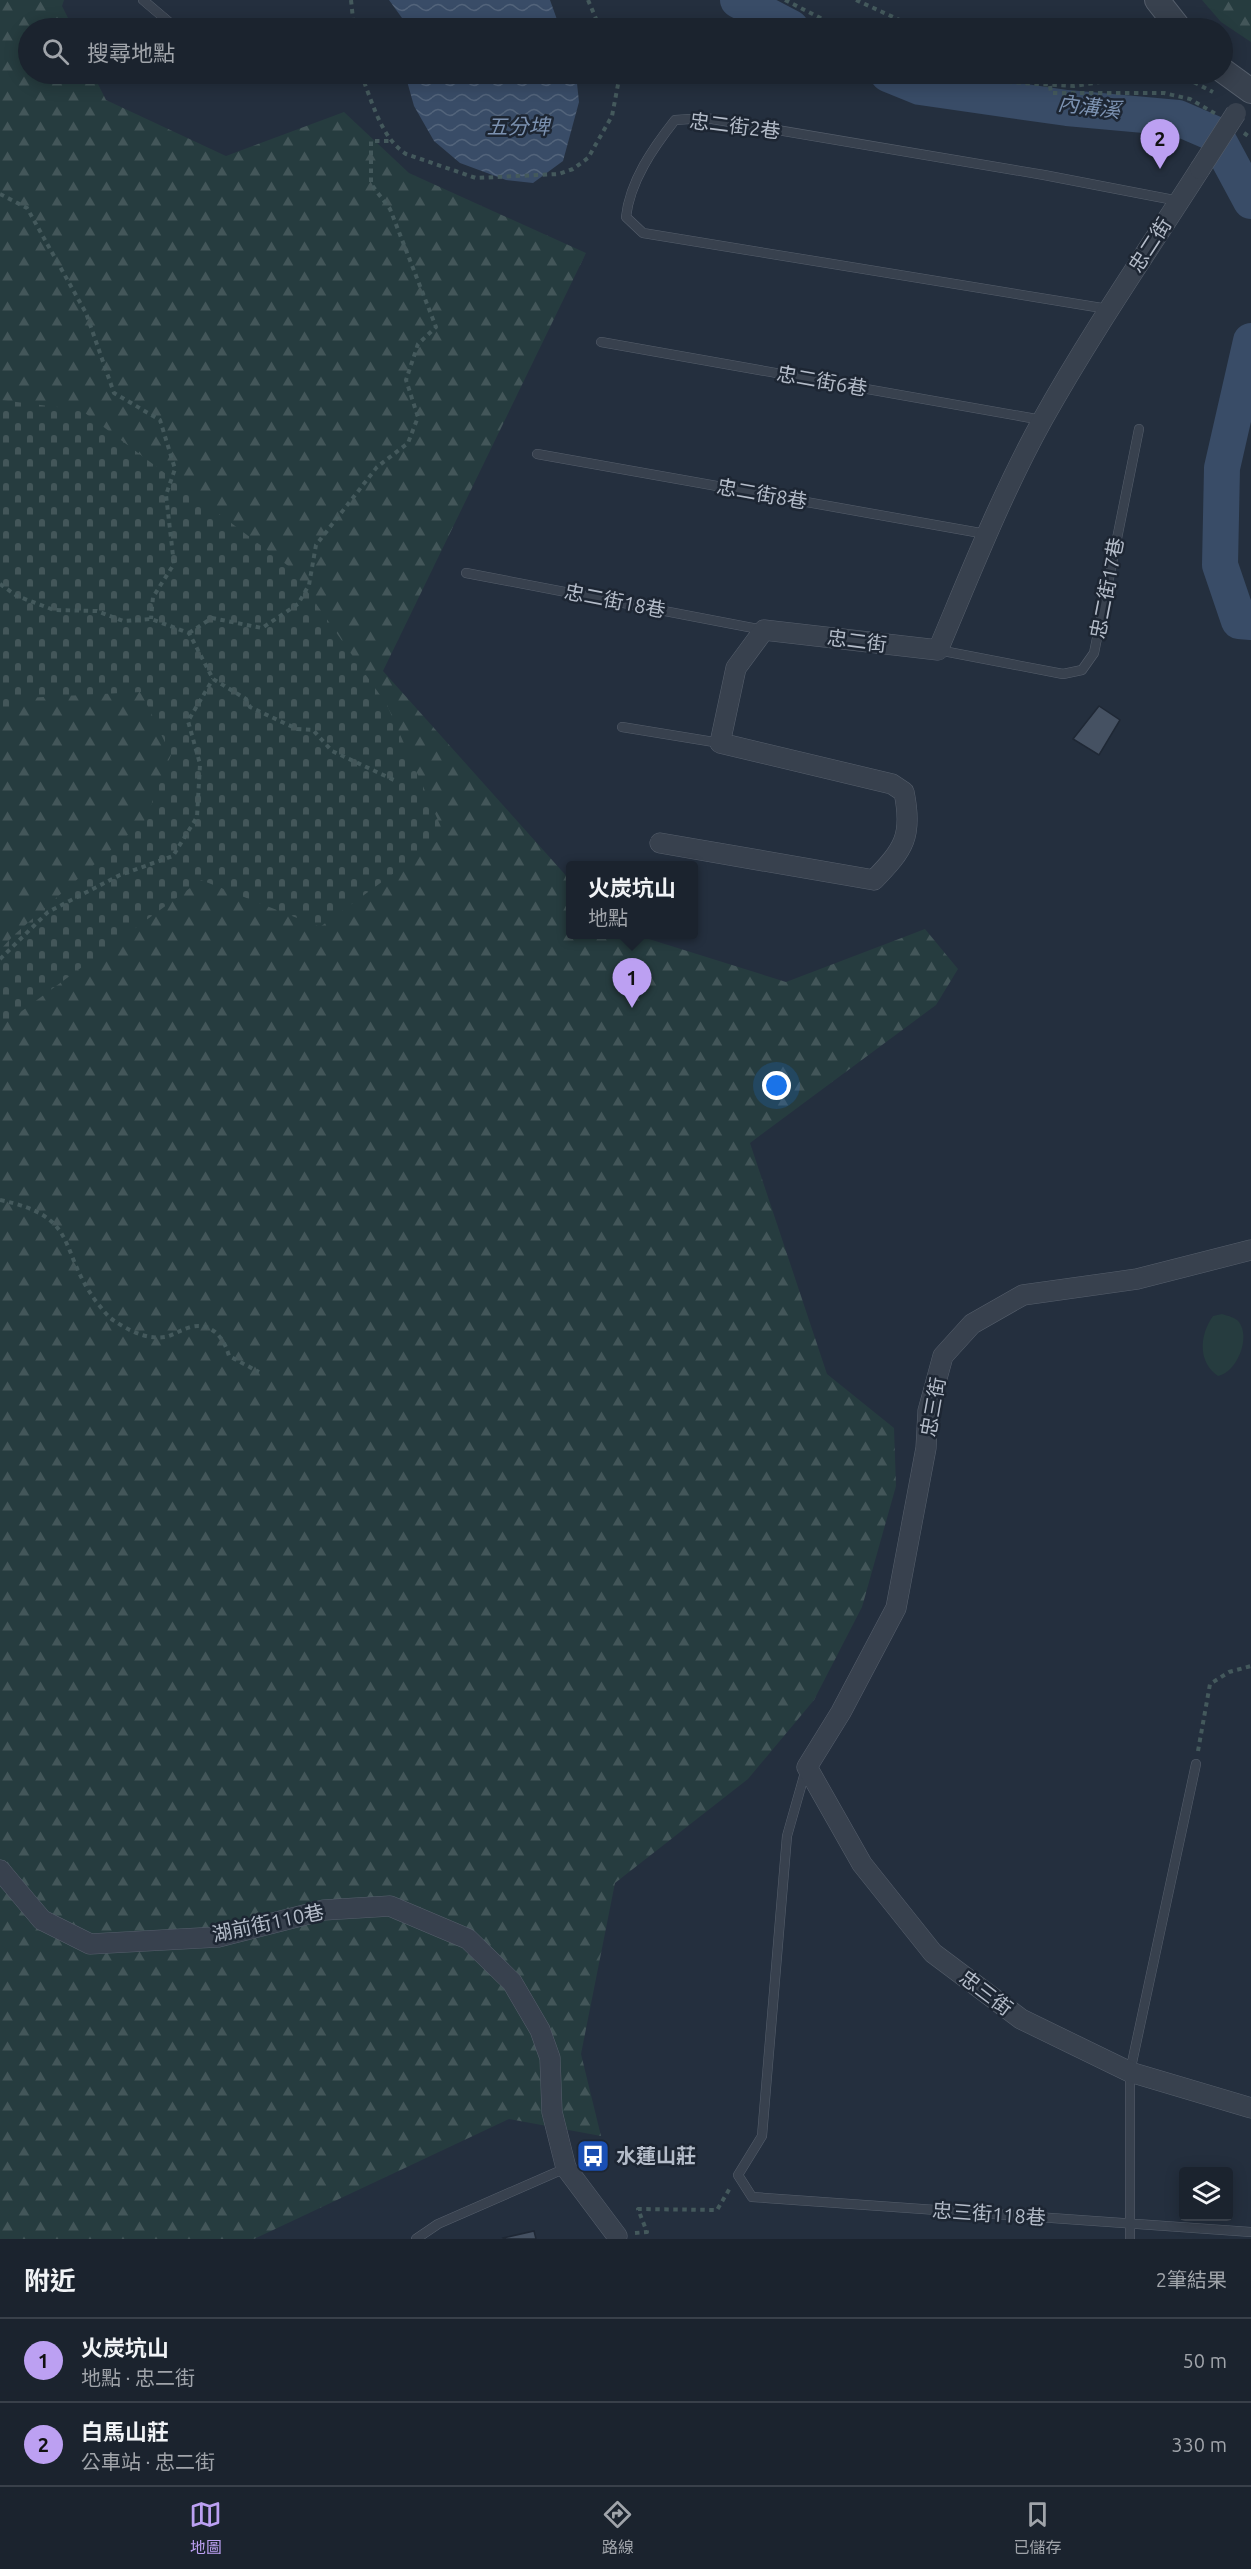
<!DOCTYPE html>
<html lang="zh-TW">
<head>
<meta charset="utf-8">
<style>
	body { margin:0; font-family:Ubuntu,"Noto Sans TC",sans-serif; background:#242b36; color:#f1f3f6 }
	.controls { position:absolute; right:18px; bottom:18px; display:grid; overflow:hidden; border-radius:6px; box-shadow:0 3px 15px #0003 }
	.controls button { width:54px; height:54px; display:grid; place-items:center; padding:0; border:0; border-bottom:2px solid #39404a; background:#1b232e; color:#f1f3f6; font:30px sans-serif }
	.you { position:absolute; left:777px; top:1086px; width:21px; height:21px; margin:-15px; border:4px solid #fff; border-radius:50%; background:#1a73e8; box-shadow:0 0 0 9px #1a73e833 }
	.badge { display:grid; place-items:center; width:39px; height:39px; border-radius:50%; background:#bca0f2; color:#111; font-size:20px; font-weight:700 }
	.pin { position:absolute; translate:-50% -50px; filter:drop-shadow(0 2px 3px #0008) }
	.pin::after { content:''; position:absolute; top:32px; width:21px; height:18px; background:inherit; clip-path:polygon(0 0,100% 0,50% 100%) }
	.popup { position:absolute; left:566px; top:861px; width:132px; height:78px; box-sizing:border-box; display:grid; place-content:center; border-radius:6px; background:#1b232e; filter:drop-shadow(0 2px 4px #0005); font-size:20px; white-space:nowrap; color:#a0a4aa }
	.popup b { font-size:22px; color:#f1f3f6 }
	.popup::after { content:''; position:absolute; left:50%; top:100%; margin-left:-12px; border:12px solid transparent; border-top-color:#1b232e }
	.list { margin:0; padding:0; list-style:none }
	h2 { display:flex; justify-content:space-between; align-items:center; height:78px; margin:0; padding:0 24px; font-size:26px }
	h2 small { font-size:20px; font-weight:400; color:#a0a4aa }
	.list li { display:grid; grid-template-columns:39px 1fr auto; gap:18px; align-items:center; box-sizing:border-box; height:84px; padding:0 24px; border-top:2px solid #39404a }
	.list b { display:block; font-size:22px; white-space:nowrap }
	.list p { margin:0; font-size:20px; white-space:nowrap; color:#a0a4aa }
	.list em { font-size:20px; font-style:normal; color:#a0a4aa }
	.icon { flex:none; width:33px; height:33px; fill:none; stroke:currentColor; stroke-width:2; stroke-linecap:round; stroke-linejoin:round }
	.map { position:relative; flex:none; width:1251px; height:2239px; overflow:hidden }
	.search { position:absolute; background:#1b232e; box-shadow:0 3px 15px #0003; left:18px; right:18px; top:18px; height:66px; display:flex; align-items:center; gap:15px; box-sizing:border-box; padding:0 21px; border-radius:33px; color:#a0a4aa; font-size:22px }
	.sheet { height:246px; background:#1b232e }
	nav { display:flex; justify-content:space-around; align-items:center; box-sizing:border-box; height:84px; border-top:2px solid #39404a; background:#1b232e; font-size:16px; color:#a0a4aa }
	nav a { display:grid; justify-items:center; gap:3px }
	nav .on { color:#bca0f2 }
	.map>svg:first-child { display:block }
	.forest { fill:url(#forest-firs) }
	.cemetery { fill:url(#cemetery-stones) }
	.pitch { fill:#263c3f }
	.water { fill:url(#water-waves) }
	.lines { fill:none; stroke-linecap:round; stroke-linejoin:round }
	.river { stroke:#394c67; stroke-width:36 }
	.building { fill:#455162; stroke:#1f2835; stroke-width:1.5 }
	.service-casing { stroke:#565f6c; stroke-width:10 }
	.minor-casing { stroke:#565f6c; stroke-width:21 }
	.tertiary-casing { stroke:#565f6c; stroke-width:26 }
	.path { stroke:#44595c; stroke-width:4; stroke-dasharray:4.5 4.5; stroke-linecap:butt }
	.service { stroke:#38414e; stroke-width:9 }
	.minor { stroke:#38414e; stroke-width:20 }
	.tertiary { stroke:#38414e; stroke-width:24 }
	.minor-bridge-casing { stroke:#565f6c; stroke-width:21; stroke-linecap:butt }
	.minor-bridge { stroke:#38414e; stroke-width:20 }
	.labels { text-anchor:middle; stroke-width:5; stroke-linejoin:round; paint-order:stroke }
	.street-label { font-size:20px; fill:#b4bcc9; stroke:#1d2633 }
	.poi-label { font-size:20px; font-weight:bold; fill:#b4bcc9; stroke:#1d2633; text-anchor:start }
	.water-label { font-size:21px; font-style:italic; fill:#7c92b1; stroke:#1d2633 }
</style>
</head>
<body>
<div class="map">
<svg width="1251" height="2239" viewBox="0 0 1251 2239">
	<defs>
		<pattern id="forest-firs" width="22" height="20" patternUnits="userSpaceOnUse" patternTransform="scale(1.5)"><rect width="22" height="20" fill="#263c3f"/><path d="M5 1l3.5 6h-7zM16 11l3.5 6h-7z" fill="#435659"/></pattern>
		<pattern id="cemetery-stones" width="16" height="16" patternUnits="userSpaceOnUse" patternTransform="scale(1.5)"><rect width="16" height="16" fill="#263c3f"/><path d="M2 7V4a2 2 0 0 1 4 0v3zM10 15v-3a2 2 0 0 1 4 0v3z" fill="#435659"/></pattern>
		<pattern id="water-waves" width="16" height="10" patternUnits="userSpaceOnUse" patternTransform="scale(1.5)"><rect width="16" height="10" fill="#394c67"/><path d="M0 5q4-4 8 0t8 0" fill="none" stroke="#53647b"/></pattern>
	</defs>
	<rect width="100%" height="100%" fill="#242f3e"/>
	<path class="forest" d="M0,0H64L62,6L73,28H28V74H93L106,100L226,156L344,112L409,173L586,253L383,671L570,880V934L636,935L786,982L925,929L958,969L936,1005L750,1143L827,1374L894,1428L896,1486L862,1607L814,1700L748,1779L615,1883L581,2054L601,2136L509,2119L254,2239H0Z
		M1202,0H1251V42L1221,22Z"/>
	<path class="cemetery" d="M0,400L81,410L291,568L387,705L445,836L320,927L201,880L0,1027V950L14,935L145,820L171,755L141,692L24,698L0,718Z"/>
	<path class="pitch" d="M1222,1314C1228,1316 1235,1317 1239,1322C1251,1338 1237,1372 1218,1376C1198,1362 1199,1336 1213,1316Z"/>
	<path class="water" d="M389,0H550L560,28H402V18Z
		M405,74H576L579,102L563,161L533,183L506,180L460,163L434,141L414,106Z"/>
	<g class="lines">
		<path class="river" d="M738,0L791,28
			M888,74L920,87L1067,108L1178,118L1215,134L1251,201
			M1251,341L1222,468L1220,565L1239,621L1251,622"/>
	</g>
	<path class="building" d="M1099,706L1120,720L1099,755L1073,739Z
		M534,2231L536,2239H504L503,2238Z"/>
	<g class="lines">
		<g class="service-casing">
			<path id="service" d="M143,0L176,28
				M278,74L281,76
				M1108,309L643,233L626,217C630,181 653,148 675,120L706,118L1044,175L1179,201
				M601,342L1042,420
				M537,454L986,534
				M466,573L764,630
				M938,650L1063,674L1082,670L1094,653L1139,429
				M622,727L720,743
				M806,1769L787,1836L762,2136L738,2175L752,2197L1251,2232
				M416,2239L438,2224L566,2168
				M1130,2239V2072L1196,1764"/>
		</g>
		<g class="minor-casing">
			<path id="minor" d="M660,843L874,880C904,849 913,836 904,792L892,784L720,743L736,668L764,630L938,650C971,572 1002,493 1043,419C1091,333 1147,252 1200,169
				M1251,1250L1137,1279L1023,1295L972,1324L943,1356L928,1411L926,1448L896,1608L841,1712L807,1767L862,1864L933,1953L1021,2019L1130,2072L1251,2108
				M0,1870L42,1920L90,1944L218,1937L324,1910L390,1906L468,1939L512,1982L540,2030L550,2058L552,2112L566,2168L617,2236"/>
		</g>
		<g class="tertiary-casing">
			<path id="tertiary" d="M1157,0L1179,28
				M1222,70L1251,91"/>
		</g>
		<path class="path" d="M351,0L354,28
			M588,0L600,28
			M785,0L840,28
			M856,0L917,28
			M361,74C372,101 381,138 406,154L476,178L559,174L573,169L588,158L612,116L620,74
			M936,74L972,80L1074,86L1154,74
			M1178,74L1213,92
			M1050,86L1051,93H1164L1190,99L1216,114
			M1244,133L1251,138
			M0,194L27,208L86,313L114,393L160,420L175,469L166,495L174,564L153,597L151,619
			M0,584L17,596L54,610L97,611L123,621L151,619L189,633L213,679L246,699L250,707L297,729L313,730L332,751L394,780
			M189,633L212,618L262,628L298,604L309,585L316,545L377,467L408,443L418,417L406,380L418,344L436,327L390,209L371,184V141H391
			M0,959L48,912L120,875L173,856L197,817L200,764L188,721L213,679
			M0,1200C80,1217 57,1247 95,1300C101,1307 106,1315 113,1320C128,1330 146,1340 165,1337C174,1335 182,1329 191,1327C212,1322 224,1338 229,1356L259,1372
			M1198,1751L1210,1684L1229,1672L1251,1666
			M635,2233L647,2232L638,2209L717,2210L730,2188"/>
		<use href="#service" class="service"/>
		<use href="#minor" class="minor"/>
		<use href="#tertiary" class="tertiary"/>
		<g class="minor-bridge-casing">
			<path id="minor-bridge" d="M1200,169L1236,113"/>
		</g>
		<use href="#minor-bridge" class="minor-bridge"/>
	</g>
	<defs>
		<g id="bus-square" transform="scale(1.725)"><rect x="-9" y="-9" width="18" height="18" rx="4" fill="#1a4fb4" stroke="#1d2633"/><path d="M-5-6H5V4H4V6H2V4H-2V6H-4V4H-5ZM-3.5-4V0h7V-4ZM-3.5 1.2v1.5H-2V1.2ZM2 1.2v1.5H3.5V1.2Z" fill="#fff"/></g>
	</defs>
	<g fill-rule="evenodd">
		<use href="#bus-square" x="593" y="2156"/>
	</g>
	<g class="labels">
		<g class="street-label">
			<text transform="translate(735 126) rotate(7)" y="7">忠二街2巷</text>
			<text transform="translate(1150 245) rotate(-57)" y="7">忠二街</text>
			<text transform="translate(822 381) rotate(10)" y="7">忠二街6巷</text>
			<text transform="translate(762 494) rotate(10)" y="7">忠二街8巷</text>
			<text transform="translate(1107 588) rotate(-79)" y="7">忠二街17巷</text>
			<text transform="translate(615 601) rotate(11)" y="7">忠二街18巷</text>
			<text transform="translate(857 641) rotate(7)" y="7">忠二街</text>
			<text transform="translate(933 1407) rotate(-80)" y="7">忠三街</text>
			<text transform="translate(268 1923) rotate(-12)" y="7">湖前街110巷</text>
			<text transform="translate(986 1993) rotate(37)" y="7">忠三街</text>
			<text transform="translate(989 2214) rotate(4)" y="7">忠三街118巷</text>
		</g>
		<g class="poi-label">
			<text x="616" y="2163">水蓮山莊</text>
		</g>
		<g class="water-label">
			<text transform="translate(1089 107) rotate(7)" y="7">內溝溪</text>
			<text x="518" y="134">五分埤</text>
		</g>
	</g>
</svg>
<div class="controls">
<button><svg class="icon" aria-label="layers" viewBox="0 0 24 24"><path d="M12 4l9 5-9 5-9-5zM3 14l9 5 9-5"/></svg></button>
</div>
<div class="you"></div>
<div class="pin badge" style="left:632px;top:1008px">1</div>
<div class="popup"><b>火炭坑山</b>地點</div>
<div class="pin badge" style="left:1160px;top:169px">2</div>
<div class="search"><svg class="icon" aria-label="search" viewBox="0 0 24 24"><circle cx="10" cy="10" r="6"/><path d="M15 15l6 6"/></svg>搜尋地點</div>
</div>
<section class="sheet">
<h2>附近<small>2筆結果</small></h2>
<ul class="list">
<li><span class="badge">1</span><div><b>火炭坑山</b><p>地點 · 忠二街</p></div><em>50 m</em></li>
<li><span class="badge">2</span><div><b>白馬山莊</b><p>公車站 · 忠二街</p></div><em>330 m</em></li>
</ul>
</section>
<nav>
<a class="on"><svg class="icon" aria-label="map" viewBox="0 0 24 24"><path d="M3 6l6-2 6 2 6-2v14l-6 2-6-2-6 2zM9 4v14M15 6v14"/></svg>地圖</a>
<a><svg class="icon" aria-label="directions" viewBox="0 0 24 24"><path d="M12 3l9 9-9 9-9-9zM9 14v-3h6M13 9l2 2-2 2"/></svg>路線</a>
<a><svg class="icon" aria-label="saved" viewBox="0 0 24 24"><path d="M7 4h10v16l-5-4-5 4z"/></svg>已儲存</a>
</nav>
</body>
</html>
